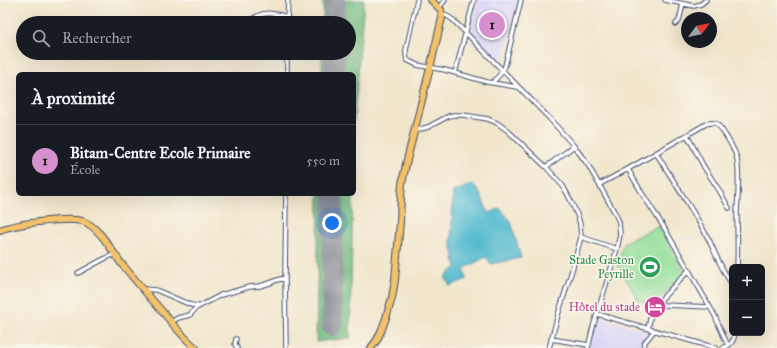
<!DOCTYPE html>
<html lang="fr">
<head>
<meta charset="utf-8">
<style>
	body { margin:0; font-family:"IM FELL Great Primer",serif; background:#20242c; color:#f1f3f6 }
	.controls { position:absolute; right:12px; bottom:12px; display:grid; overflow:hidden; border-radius:6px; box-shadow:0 4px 16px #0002 }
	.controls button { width:36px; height:36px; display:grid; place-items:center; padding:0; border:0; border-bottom:1px solid #363941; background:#171b24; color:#f1f3f6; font:20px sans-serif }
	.compass { position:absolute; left:681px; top:12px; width:36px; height:36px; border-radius:50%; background:#171b24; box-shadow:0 4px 16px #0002; rotate:58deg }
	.you { position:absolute; left:332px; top:223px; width:14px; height:14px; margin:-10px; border:3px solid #fff; border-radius:50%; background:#1a73e8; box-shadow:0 0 0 6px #1a73e833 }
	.badge { display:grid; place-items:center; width:26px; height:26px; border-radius:50%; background:#d690ce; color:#111; font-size:13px; font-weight:700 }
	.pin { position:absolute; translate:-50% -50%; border:2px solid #fff; box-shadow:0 1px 4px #0006 }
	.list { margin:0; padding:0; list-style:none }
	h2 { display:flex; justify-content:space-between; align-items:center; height:52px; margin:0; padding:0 16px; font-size:17px }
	h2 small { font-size:13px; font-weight:400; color:#9ea1a6 }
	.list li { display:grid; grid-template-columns:26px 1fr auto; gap:12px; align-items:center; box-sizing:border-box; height:72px; padding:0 16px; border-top:1px solid #363941 }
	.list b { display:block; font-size:15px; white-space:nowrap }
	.list p { margin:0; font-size:13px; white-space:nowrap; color:#9ea1a6 }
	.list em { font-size:13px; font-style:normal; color:#9ea1a6 }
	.icon { flex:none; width:22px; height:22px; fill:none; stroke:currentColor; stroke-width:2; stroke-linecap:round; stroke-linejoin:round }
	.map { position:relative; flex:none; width:777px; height:348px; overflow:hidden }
	.search { position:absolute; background:#171b24; box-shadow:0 4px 16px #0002; left:16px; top:16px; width:340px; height:44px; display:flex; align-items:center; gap:10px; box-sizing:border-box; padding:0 14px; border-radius:22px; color:#9ea1a6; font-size:15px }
	.panel { position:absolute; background:#171b24; box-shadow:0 4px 16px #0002; left:16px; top:72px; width:340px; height:124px; border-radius:6px }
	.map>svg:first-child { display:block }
	.built { fill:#dbd6f7 }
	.green { fill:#93de9a; stroke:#57867c }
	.forest { fill:#76bd82; stroke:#487670 }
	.water { fill:#52bacf; stroke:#367496 }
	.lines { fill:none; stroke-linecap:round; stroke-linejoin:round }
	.runway { stroke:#868a95; stroke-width:21 }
	.street-casing { stroke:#3b4a6e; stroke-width:5.5 }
	.highway-casing { stroke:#3b4a6e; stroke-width:8 }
	.street { stroke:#fff; stroke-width:3.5 }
	.highway { stroke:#f3c26a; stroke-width:6 }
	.labels { text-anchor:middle; stroke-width:3; stroke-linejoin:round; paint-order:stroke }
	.leisure-label { font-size:12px; fill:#27864d; stroke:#fbf7ec; text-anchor:end }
	.hotel-label { font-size:12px; fill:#b23c85; stroke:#fbf7ec; text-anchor:end }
</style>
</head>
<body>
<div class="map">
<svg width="777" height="348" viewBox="0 0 777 348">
	<rect width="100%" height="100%" fill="#fbf7ec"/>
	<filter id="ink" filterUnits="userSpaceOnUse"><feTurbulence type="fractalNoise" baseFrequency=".025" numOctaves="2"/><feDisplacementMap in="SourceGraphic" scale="8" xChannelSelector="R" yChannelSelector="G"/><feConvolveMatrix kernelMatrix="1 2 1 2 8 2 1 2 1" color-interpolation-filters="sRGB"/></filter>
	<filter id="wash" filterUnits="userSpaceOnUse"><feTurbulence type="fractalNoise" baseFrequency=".012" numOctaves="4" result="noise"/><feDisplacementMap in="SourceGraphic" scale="16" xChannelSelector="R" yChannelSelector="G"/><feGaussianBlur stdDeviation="0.9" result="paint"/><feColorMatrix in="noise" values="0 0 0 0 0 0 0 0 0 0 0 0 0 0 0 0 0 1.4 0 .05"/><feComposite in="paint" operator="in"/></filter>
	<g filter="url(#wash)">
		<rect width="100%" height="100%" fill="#f1e6cc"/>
		<path class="built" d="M478,0H518L509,39L504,56L498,61L470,34Z
			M600,317L649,332L642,344L640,348H590Z"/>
		<path class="green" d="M659,226L685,272L654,304L639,301L616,263L625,242Z"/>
		<path class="forest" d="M323,0H364L354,121V74H322V53H349V23H323Z
			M319,194H353L350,338L316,342Z"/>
		<path class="water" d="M473,184L481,195L488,213L500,208L511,221L521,258L491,264L486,257L464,269L467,279L450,286L445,277L456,267L451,242L453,192Z"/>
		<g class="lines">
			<path class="runway" d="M335,23V0
				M334,74L335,53
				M332,326L333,194"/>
		</g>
	</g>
	<g filter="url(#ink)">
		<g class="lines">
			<g class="street-casing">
				<path id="street" d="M417,0L406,50V54L407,60L417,65L445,70L487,82L517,87
					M665,0L694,6L701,4L706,0
					M439,8L445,0
					M442,13L452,19L466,33L549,118L574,146L588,165L615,213L619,222L620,235L617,249L593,327L588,348
					M250,21C257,15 265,12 274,14C279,14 283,16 287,16
					M287,23L288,0
					M676,24L679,21L683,4
					M455,73L474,0
					M287,74V53
					M493,82L503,71L505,66L521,0
					M414,131L428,127L449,116L453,115H463L488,119L497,123L507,130L546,167L563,186L571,201L578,217L580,224L581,237L572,270L558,315L549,348
					M687,135L704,167L719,190L729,208
					M656,153C674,182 693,210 709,240C716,255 722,271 732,284
					M546,167L574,146
					M628,169L643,195L665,229L710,307L715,316L728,346
					M600,184L628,169L706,124C709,123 712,122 715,123C721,125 736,152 737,159C740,176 738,194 737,211C737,230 738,248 737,267
					M581,237L617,249
					M78,273L102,260L115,254
					M143,289L156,290L191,305L198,306
					M664,305L710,307
					M597,314L716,348
					M171,322L178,318L190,315L196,308L204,304L221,295L249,287L260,286L270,283L277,280L285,278
					M648,329L652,309L689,270
					M236,339L235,344L237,348
					M551,339L589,345
					M286,348L285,278L286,194
					M643,348L645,342L654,331
					M723,348C731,345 734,341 735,333"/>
			</g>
			<g class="highway-casing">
				<path id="highway" d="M0,230C15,224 66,217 82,221C99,226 111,250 121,263C136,281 151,299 167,317C176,328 185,339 196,348
					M371,348L377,340L382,329L386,318L392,298L395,280L400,222L401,196L402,184L406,164L431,64L442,18L441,10L431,0"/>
			</g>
			<use href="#street" class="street"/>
			<use href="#highway" class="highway"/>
		</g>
	</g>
	<defs>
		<g id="stadium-disc" transform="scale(1.15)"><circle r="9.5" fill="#2e9e5b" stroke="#fbf7ec"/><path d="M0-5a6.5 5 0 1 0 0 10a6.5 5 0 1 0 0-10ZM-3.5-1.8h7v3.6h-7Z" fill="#fff"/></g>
		<g id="hotel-disc" transform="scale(1.15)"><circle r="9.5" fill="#d1479c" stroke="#fbf7ec"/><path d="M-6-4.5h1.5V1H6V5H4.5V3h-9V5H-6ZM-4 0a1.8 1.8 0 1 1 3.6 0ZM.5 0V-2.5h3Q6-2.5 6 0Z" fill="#fff"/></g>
	</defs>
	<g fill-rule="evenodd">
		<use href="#stadium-disc" x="650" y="267"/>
		<use href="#hotel-disc" x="655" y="307"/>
	</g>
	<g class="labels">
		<g class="leisure-label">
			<text x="634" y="264">Stade Gaston<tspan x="634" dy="14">Peyrille</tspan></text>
		</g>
		<g class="hotel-label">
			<text x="640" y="311">Hôtel du stade</text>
		</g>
	</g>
</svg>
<div class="controls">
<button>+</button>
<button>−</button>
</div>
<svg class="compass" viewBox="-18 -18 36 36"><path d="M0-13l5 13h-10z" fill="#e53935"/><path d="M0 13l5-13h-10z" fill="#9ea1a6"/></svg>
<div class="you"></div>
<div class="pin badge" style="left:492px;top:25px">1</div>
<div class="search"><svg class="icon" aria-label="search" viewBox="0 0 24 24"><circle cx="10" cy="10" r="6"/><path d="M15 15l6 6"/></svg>Rechercher</div>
<section class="panel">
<h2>À proximité<small></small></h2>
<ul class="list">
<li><span class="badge">1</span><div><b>Bitam-Centre Ecole Primaire</b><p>École</p></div><em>550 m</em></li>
</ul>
</section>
</div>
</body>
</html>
